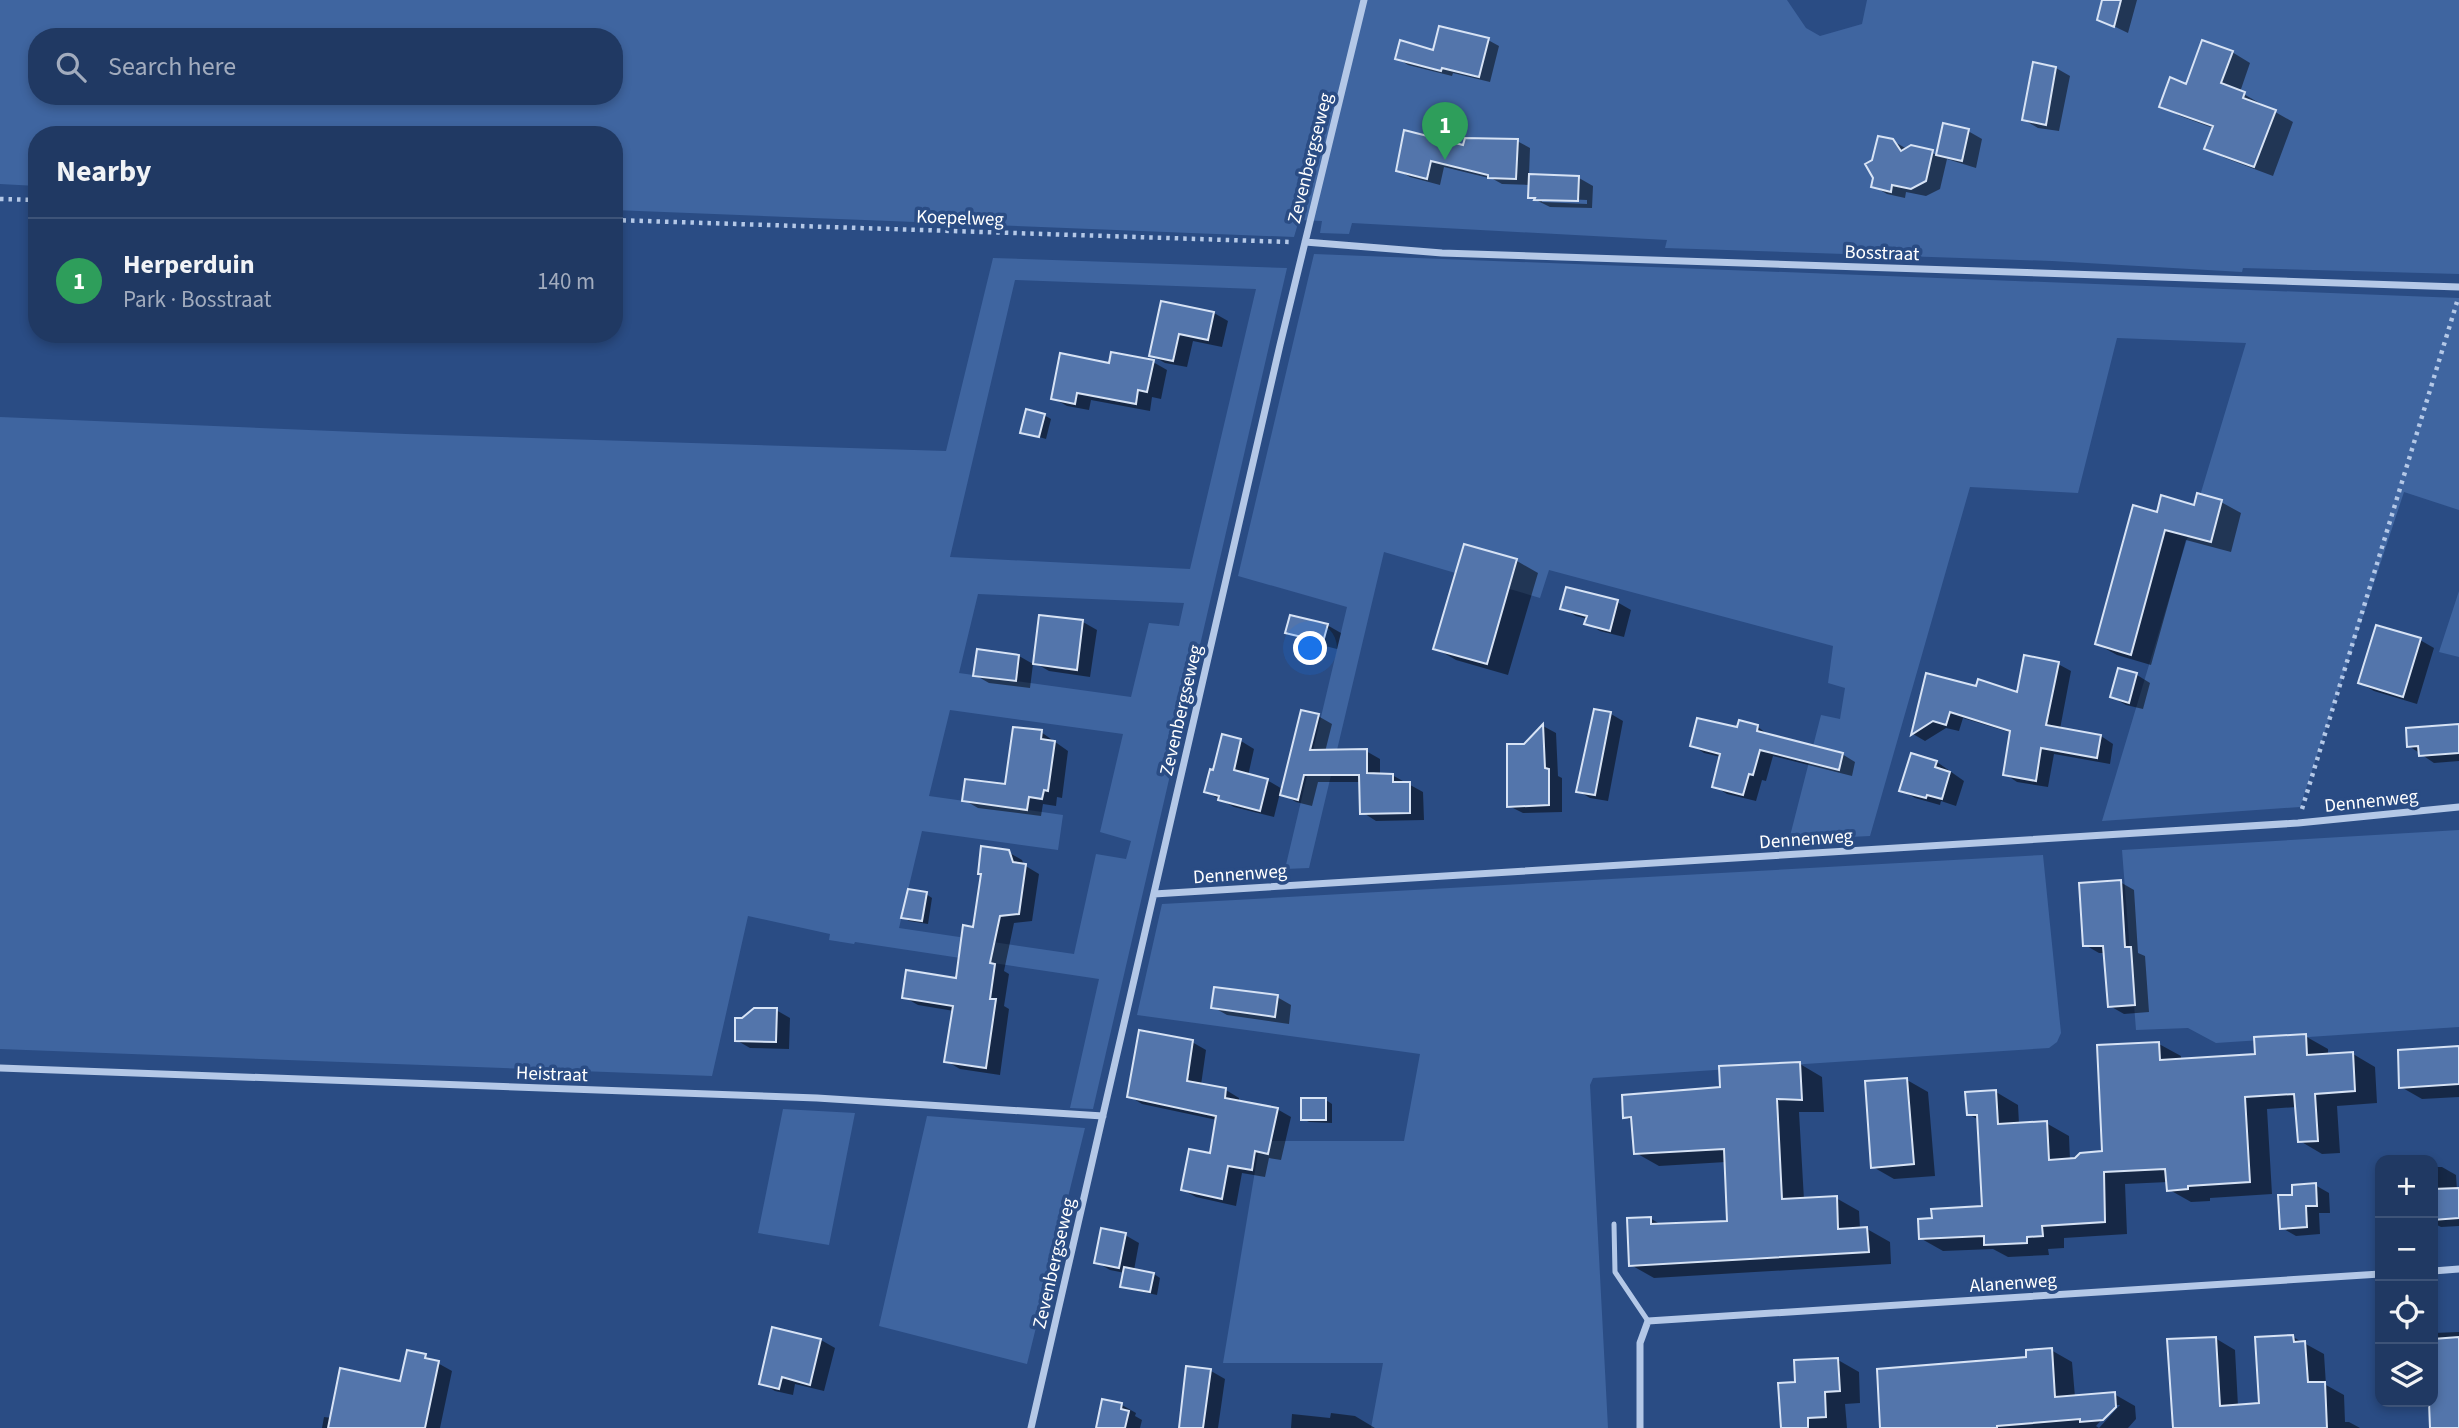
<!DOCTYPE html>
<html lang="en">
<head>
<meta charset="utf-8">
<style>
	body { margin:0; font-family:"Source Sans 3",sans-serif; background:#284069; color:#f1f3f6 }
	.controls { position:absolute; right:21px; bottom:21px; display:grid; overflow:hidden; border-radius:14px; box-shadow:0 4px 10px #0003 }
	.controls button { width:63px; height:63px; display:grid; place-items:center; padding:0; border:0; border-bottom:2px solid #3d5378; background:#203963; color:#f1f3f6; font:35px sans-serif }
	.you { position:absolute; left:1311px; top:649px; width:24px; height:24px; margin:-18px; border:5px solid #fff; border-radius:50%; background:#1a73e8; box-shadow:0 0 0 10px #1a73e833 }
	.badge { display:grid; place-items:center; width:46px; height:46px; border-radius:50%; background:#bca0f2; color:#fff; font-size:23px; font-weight:700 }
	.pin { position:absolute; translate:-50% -58px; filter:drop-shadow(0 2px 4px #0008) }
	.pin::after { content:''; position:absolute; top:37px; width:24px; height:21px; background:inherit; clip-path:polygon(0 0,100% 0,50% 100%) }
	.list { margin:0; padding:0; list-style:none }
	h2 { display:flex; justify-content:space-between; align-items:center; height:91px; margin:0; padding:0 28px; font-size:30px }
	h2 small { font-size:23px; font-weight:400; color:#a2acbe }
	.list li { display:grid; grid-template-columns:46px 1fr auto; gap:21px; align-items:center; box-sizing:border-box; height:126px; padding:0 28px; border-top:2px solid #3d5378 }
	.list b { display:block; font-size:26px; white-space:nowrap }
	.list p { margin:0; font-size:23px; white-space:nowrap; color:#a2acbe }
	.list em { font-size:23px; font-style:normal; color:#a2acbe }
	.icon { flex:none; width:38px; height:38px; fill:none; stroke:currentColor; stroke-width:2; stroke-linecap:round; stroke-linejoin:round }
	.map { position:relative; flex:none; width:2459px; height:1428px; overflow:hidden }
	.search { position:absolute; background:#203963; box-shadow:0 4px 10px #0003; left:28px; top:28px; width:595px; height:77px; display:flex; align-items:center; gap:18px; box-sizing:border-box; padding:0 24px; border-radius:28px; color:#a2acbe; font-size:26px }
	.panel { position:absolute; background:#203963; box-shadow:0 4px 10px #0003; left:28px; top:126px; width:595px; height:217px; border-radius:28px }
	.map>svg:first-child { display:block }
	.green { fill:#3f65a0; fill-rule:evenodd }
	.shadow { fill:#0007; fill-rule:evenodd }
	.building { fill:#5375ab; stroke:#d7e3f5; stroke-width:2 }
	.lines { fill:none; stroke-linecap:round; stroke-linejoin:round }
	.path { stroke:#b4c8e7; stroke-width:4.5; stroke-dasharray:3.5 5; stroke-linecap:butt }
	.service { stroke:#b4c8e7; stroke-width:5 }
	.minor { stroke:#b4c8e7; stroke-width:7 }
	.labels { text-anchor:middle; stroke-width:7; stroke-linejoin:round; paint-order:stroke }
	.street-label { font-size:19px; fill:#fff; stroke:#2a4c84 }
</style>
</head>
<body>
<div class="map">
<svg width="2459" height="1428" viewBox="0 0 2459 1428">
	<rect width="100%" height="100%" fill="#2a4c84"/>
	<path class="green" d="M0,0H1787L1806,28L1820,36L1862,24L1867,0H2459V274L2243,268L2242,272L2052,261L1665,248L1667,240L1352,223L1349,234L1320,233L1322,221L1299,220L1294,237L614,210V135H37V186L0,184ZM37,37H614V96H37Z
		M1314,254L2459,298V510L2404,492L2300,807L2102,821L2246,343L2117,338L2078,493L1970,487L1870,836L1789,840L1821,715L1840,719L1845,688L1828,683L1833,646L1549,570L1540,598L1384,552L1309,868L1285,869L1347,607L1238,576Z
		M993,258L1287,268L1093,1109L1070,1108L1099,979L855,942L854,944L829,940L830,934L748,916L712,1076L0,1049V417L406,434L946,451ZM1015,280L1256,289L1190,569L950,557ZM978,594L1184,603L1179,626L1149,623L1131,697L959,673ZM950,710L1123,734L1100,832L1131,841L1126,859L1096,854L1074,954L899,928L922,831L1058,850L1063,815L929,796Z
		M2459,591V657L2439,652Z
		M2459,830V1027L2216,1043L2188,1028L2136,1030L2122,850Z
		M2043,855L2061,1033L2057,1042L2049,1048L1593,1078L1590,1085L1608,1428H1371L1383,1363H1223L1260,1141H1404L1420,1054L1137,1015L1162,904Z
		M783,1109L855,1113L829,1245L758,1233Z
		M927,1116L1085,1128L1027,1364L879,1326Z"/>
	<path class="shadow" d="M2104,0H2137L2128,33L2099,19Z
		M1488,40L1499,46L1490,82L1453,73L1452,76L1408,65L1397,58Z
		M2232,52L2250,63L2240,92L2293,122L2273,176L2225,158L2206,148L2213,128L2180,116L2161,106Z
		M2034,64L2056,68L2070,76L2059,131L2038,128L2024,120Z
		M1968,131L1982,139L1976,168L1947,159L1940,189L1926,196L1906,192L1905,198L1887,194L1873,186L1893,141L1907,149L1911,147L1938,155Z
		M1517,141L1530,148L1529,176L1579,178L1593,186L1592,208L1550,207L1530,197V185L1502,184L1493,179L1444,167L1440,185L1410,177L1398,170L1465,147ZM1542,198L1587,200V204L1542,202Z
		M1162,303L1214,313L1228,321L1222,347L1193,341L1187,367L1165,363L1151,355Z
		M1153,362L1167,370L1161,399L1152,397L1150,411L1091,400L1089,410L1067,406L1053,398L1110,365Z
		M1044,415L1051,419L1046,439L1022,432Z
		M2221,502L2241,513L2231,552L2186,540L2151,665L2117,655L2097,644L2158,514Z
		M1465,546L1517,561L1538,573L1508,675L1456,660L1435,648Z
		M1617,602L1631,610L1624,637L1600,631L1586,623L1588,619L1576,616L1562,608Z
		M1083,622L1097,630L1090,677L1049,671L1035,663Z
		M1327,625L1341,633L1337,649L1301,640L1287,632Z
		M2420,640L2434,648L2417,704L2374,691L2360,683Z
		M1019,656L1033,664L1030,688L989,683L975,675Z
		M2058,664L2071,671L2060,729L2101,736L2113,744L2110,764L2054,754L2048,787L2017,782L2005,774L2012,733L1963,718L1959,731L1946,728L1925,741L1913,734L1977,688L2019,694Z
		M2120,670L2137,675L2150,683L2143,709L2126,705L2112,697Z
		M1595,711L1611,714L1623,721L1608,801L1590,798L1578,791Z
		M1318,716L1332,724L1325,752L1366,751L1380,759V775H1392L1423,792L1424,820L1376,821L1362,812L1361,782H1318L1312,806L1296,802L1280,793L1274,817L1234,807L1206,792L1215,772L1241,741L1254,749L1248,776L1267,780L1284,790Z
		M1543,726L1556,733L1558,776L1562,778V812L1523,813L1509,806L1525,745Z
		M2459,726V761L2434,763L2409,746Z
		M1758,727L1770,736L1842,754L1855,762L1852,776L1773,756L1766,781L1762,780L1756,801L1727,794L1714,786L1721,757L1704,753L1692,745L1738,730Z
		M1041,732L1068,751L1062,798L1057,797L1056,806L1043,804L1041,816L978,808L964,800L1007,786Z
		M1912,755L1937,762L1964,781L1956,806L1941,801L1940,805L1915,798L1901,790Z
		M1008,852L1022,860L1024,865L1039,874L1032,921L1014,923L1004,971L1009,974L1004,1006L1009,1009L1000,1075L960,1069L946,1061L954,1011L918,1005L904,997L957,980L975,929L983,875Z
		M2120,882L2134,890L2138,953L2145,956L2149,1012L2124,1014L2110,1006L2106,953H2099L2085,945Z
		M926,894L932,898L928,924L909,921L903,917Z
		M1277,997L1291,1005L1289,1024L1227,1015L1213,1007Z
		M776,1010L790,1018L789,1049L750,1048L736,1040Z
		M2305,1036L2328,1049V1055L2353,1054L2375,1067L2377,1103L2337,1106L2340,1153L2322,1154L2300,1141L2297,1107L2267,1109L2272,1194L2210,1198V1201L2191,1202L2168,1189V1182L2125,1184L2127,1234L2064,1238V1248L2048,1249L2049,1255L2008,1257L1993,1249L1943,1251L1920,1238L1934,1220L1984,1207L1979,1120L1968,1114L1996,1092L2018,1105L2019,1124L2046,1123L2069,1136L2070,1160L2104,1153L2159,1044L2181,1056V1060L2257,1056Z
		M1192,1042L1206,1050L1201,1085L1226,1090L1239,1098V1102L1277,1109L1291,1117L1281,1160L1269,1158L1265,1177L1242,1173L1236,1206L1196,1197L1183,1190L1211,1155L1217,1120L1142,1104L1129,1096Z
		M2459,1048V1097L2422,1099L2401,1087Z
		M1800,1064L1822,1077L1824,1112H1799L1804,1200L1836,1198L1859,1211L1860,1229H1867L1890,1242L1891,1264L1654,1278L1631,1265L1650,1218L1663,1226L1728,1222L1726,1162L1659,1166L1636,1153L1633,1121L1625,1117Z
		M1907,1080L1928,1092L1935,1176L1894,1179L1873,1167Z
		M1326,1100L1332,1104V1123L1309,1122L1303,1119Z
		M2433,1167H2442L2456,1175L2457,1190H2459V1226L2441,1227L2433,1223Z
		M2315,1185L2329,1193L2330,1213H2319L2320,1234L2296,1236L2282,1228L2294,1197Z
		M1125,1235L1139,1243L1134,1270L1154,1274L1160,1278L1157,1295L1129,1289L1122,1286L1125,1273L1110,1270L1096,1262Z
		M773,1329L821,1340L835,1348L824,1391L795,1384L793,1395L775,1391L761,1383Z
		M2459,1332V1428H2432L2433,1333Z
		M2293,1337L2324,1354L2326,1385L2344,1395L2345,1422H2349L2360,1428H2175L2215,1338L2235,1350L2238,1406L2261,1405Z
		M2051,1350L2072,1362L2075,1397L2114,1394L2135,1406L2136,1419L2128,1428H2099L2120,1405H2115L2096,1426L2099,1428H1882Z
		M425,1356L452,1371L440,1428H322L324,1417L332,1418L401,1383Z
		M1838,1360L1859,1372L1860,1403L1845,1404L1847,1428H1783L1797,1383Z
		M1211,1371L1225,1379L1218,1428H1181Z
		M1103,1401L1122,1405L1136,1413L1135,1416L1142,1420L1140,1428H1098Z
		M1331,1413L1355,1416L1375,1428H1291L1292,1414L1330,1418Z"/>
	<path class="building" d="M2102,0H2121L2114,27L2097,20Z
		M1439,26L1489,38L1479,77L1442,68L1441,71L1395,59L1400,40L1433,50Z
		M2202,40L2233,51L2221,83L2245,92L2243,98L2276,110L2254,167L2204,149L2213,126L2159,107L2170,77L2186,84Z
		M2033,62L2056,67L2046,125L2022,120Z
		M1943,123L1969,129L1962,161L1936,155Z
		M1404,130L1463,145L1465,138L1518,139L1516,179L1488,178V175L1431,161L1427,179L1396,171Z
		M1878,136L1893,139L1901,151L1911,145L1933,150L1926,181L1911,189L1892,185L1891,192L1871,187L1873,178L1865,164L1872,160Z
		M1529,174L1579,176L1578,201L1534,200L1535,198H1528Z
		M1161,301L1214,312L1208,340L1179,334L1173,361L1149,356Z
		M1111,352L1154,360L1147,392L1138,390L1136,404L1077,393L1075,404L1051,399L1060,353L1109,363Z
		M1026,409L1045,414L1039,437L1020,433Z
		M2197,493L2222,500L2211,542L2165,530L2131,655L2095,644L2133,505L2157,512L2161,495L2194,505Z
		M1464,544L1517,559L1487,664L1433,649Z
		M1566,587L1618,600L1610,631L1584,624L1587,616L1560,609Z
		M1039,615L1083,620L1077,670L1033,664Z
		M1290,615L1328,624L1323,642L1285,633Z
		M2376,625L2421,638L2403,697L2358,683Z
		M977,649L1019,655L1016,681L973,676Z
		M2024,655L2059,662L2046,725L2101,735L2097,758L2041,748L2036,781L2003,775L2010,731L1950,712L1946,725L1933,721L1911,735L1926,673L1976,686L1978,679L2017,692Z
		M2118,668L2137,673L2129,703L2110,697Z
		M1594,709L1611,712L1595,795L1576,792Z
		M1301,710L1319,714L1310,750L1367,749V773L1393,774V782H1410V813L1360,814L1359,775H1304L1298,800L1280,795Z
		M1697,718L1737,727L1739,720L1758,725L1757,731L1843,753L1839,770L1760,750L1753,775L1749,774L1743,795L1712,787L1720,754L1690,746Z
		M1543,724L1545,768L1549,769V805L1507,807V744H1524Z
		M2459,724V753L2419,756L2418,746L2407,747L2406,728Z
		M1013,727L1042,730L1041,739L1055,741L1048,791L1044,790L1042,799L1029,797L1027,810L962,801L965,779L1005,784Z
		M1222,734L1241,739L1234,770L1268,779L1260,811L1218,800L1219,796L1204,792L1210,769L1213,770Z
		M1911,753L1937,761L1935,767L1950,772L1942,799L1927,795L1926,798L1899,791Z
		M981,846L1009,850L1013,862L1026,864L1019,914L1000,916L990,963L995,964L990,999H996L986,1068L944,1062L953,1006L902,998L906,970L956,978L963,925L973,927L981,874H978Z
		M2121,880L2125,947H2131L2135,1005L2108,1007L2103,946H2083L2079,883Z
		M908,889L927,892L922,921L901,918Z
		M1214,987L1278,995L1275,1017L1211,1008Z
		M754,1008H777L776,1042L735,1041V1018H742Z
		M1139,1030L1193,1040L1187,1081L1226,1088L1225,1098L1278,1108L1268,1154L1255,1151L1252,1170L1228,1166L1222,1199L1181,1190L1189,1149L1210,1153L1216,1116L1127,1097Z
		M2306,1034L2307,1055L2353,1052L2355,1091L2315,1094L2318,1141L2298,1142L2294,1094L2245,1097L2250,1182L2188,1186V1189L2167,1191L2165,1169L2104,1172L2105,1222L2042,1226L2043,1236L2027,1237V1243L1984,1245V1236L1919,1239L1918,1219L1932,1218L1931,1209L1982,1206L1977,1115H1967L1965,1092L1996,1090L1998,1124L2047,1121L2049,1160L2075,1158L2080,1153L2102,1151L2097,1045L2159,1042L2160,1060L2255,1054L2254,1037Z
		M2459,1046V1084L2399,1088L2398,1050Z
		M1800,1062L1802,1100L1777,1099L1782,1199L1837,1196L1838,1229L1867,1227L1869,1252L1629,1266L1627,1218L1651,1217V1224L1727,1221L1724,1149L1634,1154L1631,1117L1623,1118L1622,1095L1720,1087L1719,1066Z
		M1907,1078L1914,1164L1871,1168L1865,1081Z
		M1301,1098H1326V1120H1301Z
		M2316,1183L2317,1206H2306L2307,1227L2280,1229L2278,1195H2292V1185Z
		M2459,1188V1218L2433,1220V1189Z
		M1101,1228L1126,1233L1119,1268L1094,1263Z
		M1124,1267L1154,1273L1150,1292L1120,1287Z
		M772,1327L821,1339L810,1385L782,1377L779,1389L759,1384Z
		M2293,1335L2294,1342L2305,1341L2308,1382H2325L2327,1428H2173L2167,1339L2216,1337L2220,1406L2259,1403L2255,1337Z
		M2459,1337V1428H2430L2429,1402H2433V1339Z
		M2052,1348L2055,1397L2115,1392L2116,1407L2103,1420L2080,1422V1419L1997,1426V1428H1880L1877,1369L2026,1357V1350Z
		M407,1350L426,1354L425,1358L439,1361L425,1428H328L340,1368L400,1381Z
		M1838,1358L1840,1391L1825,1392L1826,1417L1808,1418V1428H1781L1778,1383L1795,1382L1794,1360Z
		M1186,1366L1211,1369L1203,1428H1179Z
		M1102,1399L1122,1403L1121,1409L1129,1411L1125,1428H1096Z"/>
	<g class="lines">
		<path class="path" d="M0,199L37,200
			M614,220L1290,242
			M2302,809L2457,302"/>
		<path class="service" d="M1614,1224L1615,1272L1648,1321"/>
		<path class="minor" d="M1305,242L1442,253L2459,287
			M1154,894L2298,823L2459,807
			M0,1068L817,1098L1103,1116
			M2433,1271L2459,1269
			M1031,1428L1280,345L1364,0
			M1640,1428V1343L1648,1321L2380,1274"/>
	</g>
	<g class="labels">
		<g class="street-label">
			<text transform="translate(1309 158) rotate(-76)" y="7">Zevenbergseweg</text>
			<text transform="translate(960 217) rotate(2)" y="7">Koepelweg</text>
			<text transform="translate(1882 252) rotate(2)" y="7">Bosstraat</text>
			<text transform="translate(1180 710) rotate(-77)" y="7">Zevenbergseweg</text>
			<text transform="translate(2371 800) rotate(-6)" y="7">Dennenweg</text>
			<text transform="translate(1806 838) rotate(-4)" y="7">Dennenweg</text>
			<text transform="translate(1240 873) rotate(-4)" y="7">Dennenweg</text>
			<text transform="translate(552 1073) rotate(2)" y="7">Heistraat</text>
			<text transform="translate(1053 1263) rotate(-77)" y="7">Zevenbergseweg</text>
			<text transform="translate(2013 1282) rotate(-4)" y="7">Alanenweg</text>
		</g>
	</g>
</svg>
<div class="controls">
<button>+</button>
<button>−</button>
<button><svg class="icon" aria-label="locate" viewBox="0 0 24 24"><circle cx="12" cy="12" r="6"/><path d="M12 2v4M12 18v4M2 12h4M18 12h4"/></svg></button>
<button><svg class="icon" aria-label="layers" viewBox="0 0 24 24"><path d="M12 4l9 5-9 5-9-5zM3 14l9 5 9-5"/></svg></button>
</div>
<div class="you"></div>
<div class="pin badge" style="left:1445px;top:160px;background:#2e9e5b">1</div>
<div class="search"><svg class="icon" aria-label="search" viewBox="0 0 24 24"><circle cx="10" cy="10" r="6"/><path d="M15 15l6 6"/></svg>Search here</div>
<section class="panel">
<h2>Nearby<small></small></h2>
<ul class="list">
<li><span class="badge" style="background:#2e9e5b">1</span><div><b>Herperduin</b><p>Park · Bosstraat</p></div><em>140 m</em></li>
</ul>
</section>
</div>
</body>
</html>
